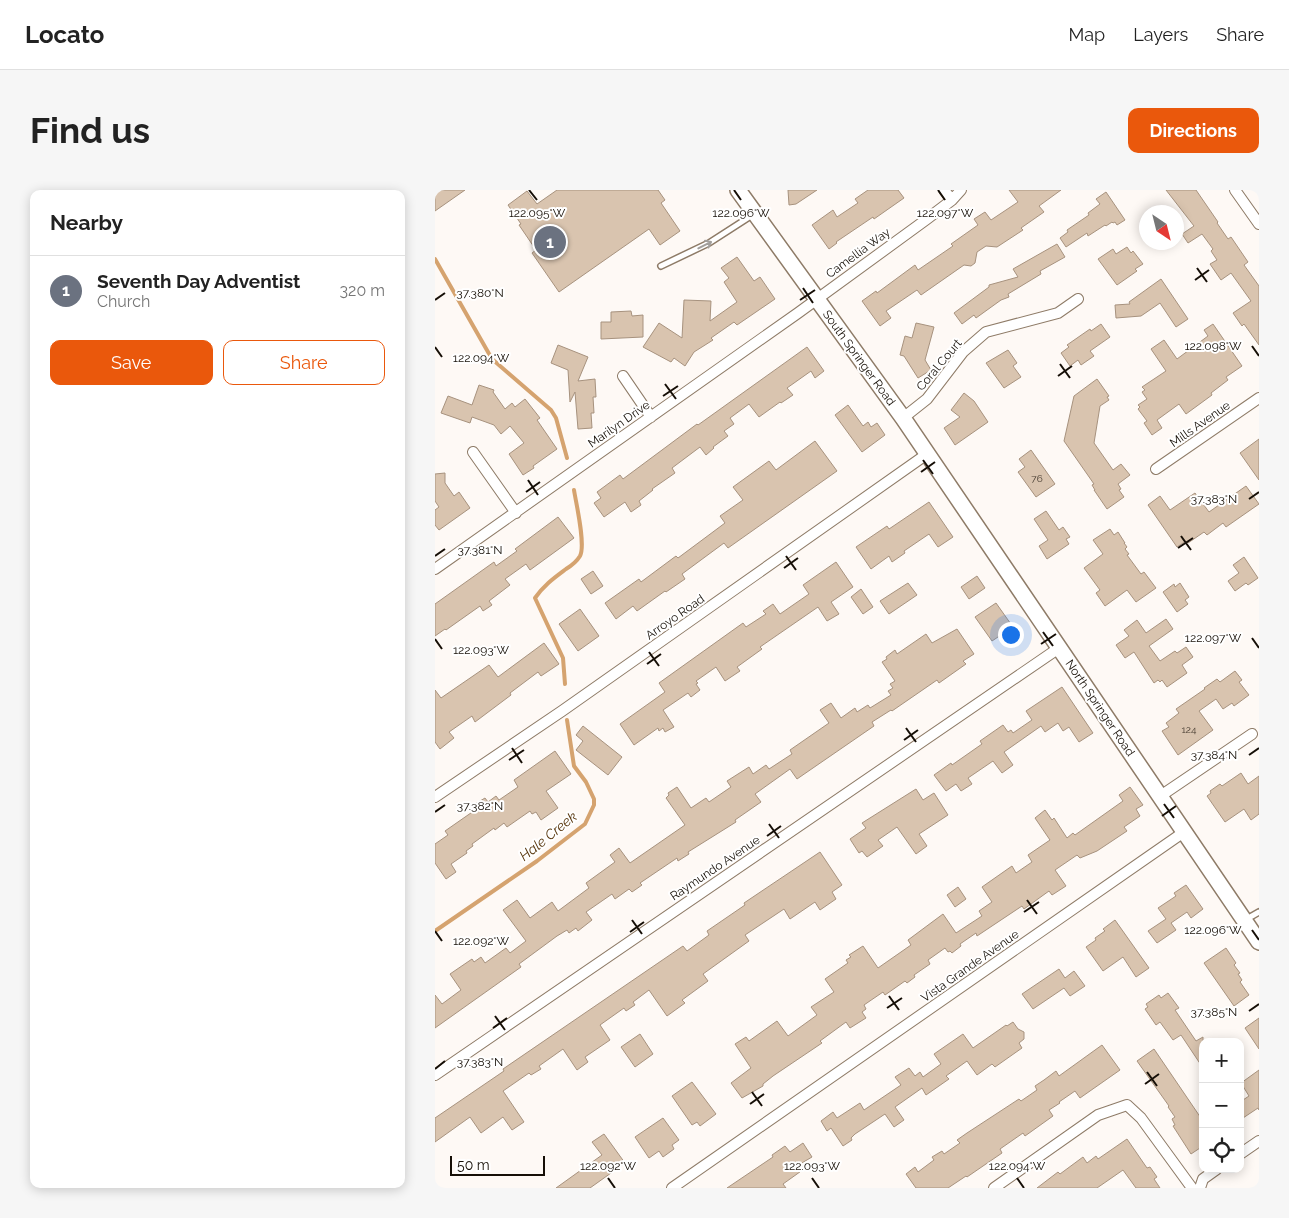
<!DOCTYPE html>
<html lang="en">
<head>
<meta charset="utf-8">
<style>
	body { margin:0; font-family:Raleway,sans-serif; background:#f6f6f6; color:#222 }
	.controls { position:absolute; right:15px; bottom:15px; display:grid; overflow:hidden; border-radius:10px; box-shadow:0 2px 12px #0003 }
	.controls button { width:45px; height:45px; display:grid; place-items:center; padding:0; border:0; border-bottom:1px solid #e0e0e0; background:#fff; color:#222; font:25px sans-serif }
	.compass { position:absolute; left:704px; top:15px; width:45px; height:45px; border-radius:50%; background:#fff; box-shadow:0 2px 12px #0003; rotate:145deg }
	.scale { position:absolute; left:15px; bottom:12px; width:95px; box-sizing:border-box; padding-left:5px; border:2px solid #160f07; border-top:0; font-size:14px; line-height:18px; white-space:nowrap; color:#160f07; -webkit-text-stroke:4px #fff; paint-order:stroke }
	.you { position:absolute; left:575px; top:444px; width:18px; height:18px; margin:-12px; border:4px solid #fff; border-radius:50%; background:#1a73e8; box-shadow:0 0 0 8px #1a73e833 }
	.badge { display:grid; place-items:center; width:32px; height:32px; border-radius:50%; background:#ea580c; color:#fff; font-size:16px; font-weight:700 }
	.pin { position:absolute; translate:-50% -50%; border:2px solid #fff; box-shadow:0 1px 5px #0006 }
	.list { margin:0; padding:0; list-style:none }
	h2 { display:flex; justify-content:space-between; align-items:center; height:65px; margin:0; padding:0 20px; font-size:21px }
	h2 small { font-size:16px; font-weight:400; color:#767676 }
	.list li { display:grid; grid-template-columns:32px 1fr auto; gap:15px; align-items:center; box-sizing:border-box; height:70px; padding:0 20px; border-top:1px solid #e0e0e0 }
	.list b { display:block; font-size:19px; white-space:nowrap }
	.list p { margin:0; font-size:16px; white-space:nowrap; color:#767676 }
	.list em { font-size:16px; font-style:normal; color:#767676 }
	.actions { display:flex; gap:10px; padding:15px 20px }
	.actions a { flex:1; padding:11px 0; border:1px solid #ea580c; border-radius:10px; text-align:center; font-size:18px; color:#ea580c }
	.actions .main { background:#ea580c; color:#fff }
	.icon { flex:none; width:28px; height:28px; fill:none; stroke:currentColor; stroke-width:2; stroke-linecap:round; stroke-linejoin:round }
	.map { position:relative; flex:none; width:824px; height:998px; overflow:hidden; border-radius:10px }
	header { display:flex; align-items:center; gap:30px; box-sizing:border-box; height:70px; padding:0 25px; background:#fff; border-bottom:1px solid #e0e0e0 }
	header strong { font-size:24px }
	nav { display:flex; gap:28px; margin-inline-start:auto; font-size:18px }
	.intro { display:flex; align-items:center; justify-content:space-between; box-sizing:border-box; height:120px; padding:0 30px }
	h1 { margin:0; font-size:35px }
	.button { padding:12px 22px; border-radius:10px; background:#ea580c; color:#fff; font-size:18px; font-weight:700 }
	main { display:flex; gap:30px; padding:0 30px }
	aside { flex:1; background:#fff; border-radius:10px; box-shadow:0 2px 12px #0003 }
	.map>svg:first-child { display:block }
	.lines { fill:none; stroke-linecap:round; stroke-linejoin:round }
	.stream { stroke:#d5a36f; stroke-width:4 }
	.building { fill:#d9c4af; stroke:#a7927e }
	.lane-casing { stroke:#8e7b67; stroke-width:8 }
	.street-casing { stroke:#8e7b67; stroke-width:12 }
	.secondary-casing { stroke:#8e7b67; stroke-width:18 }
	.lane { stroke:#fff; stroke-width:5 }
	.street { stroke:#fff; stroke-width:10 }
	.secondary { stroke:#fff; stroke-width:15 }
	.oneway { stroke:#a29f9c }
	.ticks { fill:none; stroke:#160f07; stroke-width:2 }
	.labels { text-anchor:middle; stroke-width:4; stroke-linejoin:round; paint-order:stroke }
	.number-label { font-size:10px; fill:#473c31 }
	.street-label { font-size:12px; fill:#160f07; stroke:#fff }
	.water-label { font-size:14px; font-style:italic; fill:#56340a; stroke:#fff }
	.ticks-label { font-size:12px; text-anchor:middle; fill:#160f07; stroke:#fff; stroke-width:4; stroke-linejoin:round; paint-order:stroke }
</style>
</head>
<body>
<header>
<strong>Locato</strong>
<nav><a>Map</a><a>Layers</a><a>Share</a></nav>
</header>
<div class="intro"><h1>Find us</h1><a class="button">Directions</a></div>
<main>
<aside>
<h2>Nearby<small></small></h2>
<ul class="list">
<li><span class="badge" style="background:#6b7280">1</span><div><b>Seventh Day Adventist</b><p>Church</p></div><em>320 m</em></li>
</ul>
<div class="actions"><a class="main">Save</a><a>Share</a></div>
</aside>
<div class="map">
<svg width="824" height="998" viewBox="0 0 824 998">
	<rect width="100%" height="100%" fill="#fef9f5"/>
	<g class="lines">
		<path class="stream" d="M0,69L57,169L116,220L121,228L132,268
			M130,494L128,468L100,408C109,395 119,388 131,379C136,376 142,371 145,366C151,355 141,313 139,300
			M0,741L102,671L150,634L159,615V609L151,592L139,576L132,530"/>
	</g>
	<path class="building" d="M0,0H30L0,21Z
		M122,0H223L230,10L226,13L245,41L225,55L214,39L124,102L97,63L101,60L84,35L86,34L73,15L92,1L102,14Z
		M353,0H382L361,14L354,15Z
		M433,0H463L469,8L439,29L438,27L401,52L402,53L394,59L377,35L398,20L402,27L423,13L420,9Z
		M574,0H626L604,16L609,22L586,38L588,40L562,57L551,56L542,62L540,73L536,76L529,75L486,105L482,100L451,121L456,128L445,136L427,111L441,101L442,103L480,75L483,80L518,56L516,54L543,35L539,29L550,22L556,30L583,12Z
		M731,0H761L783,32L782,33L793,49L796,47L813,72L809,75L824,96V155L809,134L807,136L798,123L816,111L796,83L786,90L775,74L782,70L776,61L778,59L767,44L753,53L747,44L759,36Z
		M671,2L690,30L682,35L680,32L678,33L677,32L671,36L670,35L653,46L652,43L631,57L625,48L633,42L632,40L654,25L653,23L665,14L661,9Z
		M622,54L630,67L605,81L606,84L573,104L574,107L566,110L541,128L539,125L527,134L519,123L554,97V95L583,87L578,79Z
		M692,57L696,63L698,61L708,74L700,79L702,81L682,95L663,69L678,59L681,64Z
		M302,67L319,91L325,87L340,109L302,135L299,132L276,148L278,150L259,162L250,176L239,168L236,172L208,157L224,133L247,148L249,110L276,111L275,131L302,112L289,92L294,88L286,78Z
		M726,89L753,129L741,137L725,113L706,126L681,128L680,115L695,114L694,112Z
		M196,121L197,126L208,125V147L166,149V132H176V122Z
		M481,133L499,137L490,170L496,180L483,188L469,166L465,165L470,146L477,148Z
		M666,134L675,147L655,161L659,166L646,175L643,170L635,176L626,163L634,157L632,155L655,139L656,141Z
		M778,134L807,176L791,187L793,190L776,203L777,205L751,224L744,214L722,230L727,238L717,245L709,233L712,231L703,219L705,217L703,215L712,209L707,202L710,200L707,197L731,181L716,159L729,150L742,169L773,146L769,140Z
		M123,155L153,167L143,191L160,189L161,207H158L159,223H156L157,238L143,239L140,202L135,212L133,180L116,173Z
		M372,157L389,181L380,188L376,181L352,198L358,205L346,213L345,212L324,227L314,214L295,228L299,234L289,241L293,246L278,257L279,258L271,265L265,257L237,278L240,283L217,299L218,300L204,311L206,315L196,322L190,312L169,327L159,313L166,308L162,302L185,285L188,289L262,234L263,235Z
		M573,160L582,173L578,176L586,187L569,198L551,173Z
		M662,189L674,206L672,207L674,210L665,216L659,253L678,280L686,274L695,285L683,294L686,299L684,300L689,307L672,319L659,300H660L657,295L659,294L629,251L639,206Z
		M44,195L59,200L58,202L70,219L77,213L80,217L90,209L105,228L102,230L122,259L98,276L99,278L88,285L74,264L89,253L75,236L66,244L59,235L37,227L35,233L6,223L13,206L37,215Z
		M529,203L539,211L553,232L520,255L509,238L525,227L516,220Z
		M413,215L428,236L433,232L436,237L442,233L450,245L427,262L400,225Z
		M824,249V290L805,263Z
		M380,251L402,281L293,358L289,353L247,384L250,389L231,402L230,401L202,421L198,416L181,429L170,413L204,389L206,392L241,366L243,368L290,333L285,326L308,310L298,297L334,271L341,280Z
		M596,260L620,294L601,307L583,282L590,277L584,269Z
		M10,283V293L19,306L24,302L35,318L4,340L0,335V320L4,317L0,311V284Z
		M811,296L824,314L791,337L788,333L772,345L769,342L753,353L751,351L742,357L713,315L725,306L735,320L760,303L774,322Z
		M494,312L518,347L503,357L494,344L469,361L470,363L457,372L454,366L436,379L421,357L452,336L454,339Z
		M611,321L624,340L628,337L635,347L631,349L634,354L612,369L604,356L613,350L599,329Z
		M123,327L139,348L95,380L91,374L70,389L75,395L54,411L57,415L48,421L45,416L11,440L10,439L0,446V414L59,372L61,376L82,361L80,359Z
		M675,339L679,345L683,342L690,353H689L692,357L690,359L694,364L692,365L706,384L709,382L721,398L701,412L692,400L670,416L661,403L665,400L649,378L668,364L658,350Z
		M809,367L823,388L813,395L811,393L800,401L793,391L804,383L798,375Z
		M401,372L418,397L396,412L404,424L392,431L383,417L325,457L327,459L302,477L305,481L290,491L281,477L261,491L263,493L261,494L265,500L256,507L253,503L228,520L239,537L230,542L228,538L224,541L223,538L199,555L185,534L230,502L224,493L308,433L311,437L331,424L328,421L338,414L345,424L374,404L368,395Z
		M158,381L168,396L156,404L146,389Z
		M542,386L550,398L534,409L526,397Z
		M473,393L482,405L454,424L445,411Z
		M745,393L754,407L750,410L753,414L742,422L728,402L739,394L740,397Z
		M426,399L438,417L428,424L416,407Z
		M561,413L578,437L557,451L540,427Z
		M145,419L164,446L143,461L124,434Z
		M731,429L738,439L714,456L725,471L740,461L742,463L751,457L758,467L747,475L752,483L732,497L727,490L725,492L723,490L719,493L699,462L690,468L681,455L694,446L689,440L702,430L711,443Z
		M522,439L539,464L528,471L531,474L504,493L502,490L457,521L456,520L437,532L439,536L362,589L355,579L320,604L326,612L300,630L301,632L253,662L254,664L243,671L242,668L205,693L207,695L197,702L194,699L180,709L177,704L151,722L157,730L143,741L141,738L134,743L132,740L122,746L84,774L86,777L0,838V805L7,814L26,800L15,784L37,769L39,772L46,767L50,773L71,758L75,763L91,751L68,720L82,710L95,728L117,712L123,721L154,698L151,693L180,672L175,665L184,658L195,673L250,635L231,608L234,605L233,603L242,597L256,618L271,608L274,612L296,597L292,591L314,577L318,584L331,575L334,579L357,564L355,560L394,533L385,520L396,513L406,528L420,518L422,522L433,515L435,518L456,505L453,501L458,498L455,494L460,491L447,472L452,469L451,467L460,460L462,464L491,444L497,453Z
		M109,453L124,474L106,486L103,482L75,503L76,505L40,532L37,526L14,542L19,548L5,559L0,552V500L6,508L54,475L63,487Z
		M800,481L807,490L804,492L814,505L799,516L797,513L788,519L781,509L764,521L778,540L743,565L727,541L734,537L731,533L744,523L741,519L770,499L769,498L782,489L785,492Z
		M627,497L658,543L644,552L634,537L628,541L623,533L610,542L606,536L569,562L578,575L567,583L558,571L533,588L537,594L526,601L521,594L511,601L499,585L516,573L517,575L547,554L545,551L568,535L573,542L576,540L578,543L597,530L591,521Z
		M148,536L187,567L173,585L141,560L148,551L141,545Z
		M120,561L136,584L111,601L123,618L106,630L101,622L97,624L95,621L72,637L69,633L60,640L59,638L37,654L38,656L31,661L32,663L16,674L21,682L11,689L0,673V654L13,645L10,641L43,618L40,614L50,608L53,612L61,606L64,610L83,597L79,590Z
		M806,583L813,594L824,586V624L816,630L809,619L790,632L772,606L776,603L775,601L785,594L787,596Z
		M695,597L708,615L701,619L705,626L689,637L692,641L662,661L645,668L642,665L620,680L631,696L617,705L614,701L589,719L587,716L542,746L541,743L525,754L526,756L517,763L515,761L513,762L510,758L493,770L495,774L479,785L480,787L472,793L470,791L450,805L448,802L429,815L431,819L427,822L431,828L415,838L411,832L385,851L387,853L338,886L328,894V896L307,908L296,893L316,878L300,854L311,847L314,851L342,831L353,846L382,825L376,817L399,802L390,789L413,773L411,770L416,767L414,765L428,756L443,778L476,755L473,750L508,724L521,743L547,726L544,721L557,712L547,697L577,676L581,683L597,672L593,665L615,650L600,628L610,620L617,630L619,628L632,648L638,643L640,645L688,611L684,605Z
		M481,599L488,610L499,603L513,625L484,644L492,656L481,664L462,637L443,650L448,656L432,667L427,661L424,663L415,649L431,638L427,633Z
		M385,662L407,695L397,702L401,709L385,720L380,712L355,729L349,719L310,745L314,751L268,784L273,791L247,810L250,813L232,826L214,800L198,812L200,815L191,821L189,818L165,835L175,850L150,867L153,872L142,880L128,859L104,876L106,879L96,885L94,883L68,901L89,932L77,940L68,927L46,943L35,927L0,952V928L69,881L68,879L248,756L252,761L274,745L272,741L310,715L309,713Z
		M751,695L768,719L756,728L752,722L736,733L741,740L722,753L713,741L731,729L723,718L741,706L739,703Z
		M523,697L531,709L520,717L512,705Z
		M680,730L714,778L701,787L688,767L668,781L651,757L661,750L660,748L670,741L668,739Z
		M791,758L801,773L799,775L805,783L803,784L807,790L805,792L814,805L799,816L769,773Z
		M624,779L630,788L639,781L650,796L635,806L629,798L598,819L587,804Z
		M733,803L744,818L740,820L761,851L768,847V878L746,845L738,850L725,832L721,835L710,819L713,817L711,814L724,805L726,808Z
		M824,828V859L810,838Z
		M578,832L583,839L589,842V849L584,853L587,858L560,877L557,874L542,885L532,871L511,886L514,889L491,905L487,898L460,917L469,930L459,937L450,924L420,944L416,948L417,950L408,956L396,938L392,941L386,931L398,922L402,928L425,913L429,920L466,895L460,887L474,878L480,886L485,882L488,887L506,874L499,864L528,844L538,858L571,835L572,836Z
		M205,844L218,864L200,877L186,857Z
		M667,855L685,880L645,908L640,901L624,912L625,913L614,920L618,926L590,946L588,943L565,959L567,963L532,987L531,986L513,998H481L471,984L480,977L483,982L499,970L497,967L507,961L509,964L525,953L522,950L532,943L584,909L586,911L602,900L600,896L609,890L621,881L624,886Z
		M719,859L768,931V956L756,964L738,936L740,935L737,929L740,927L733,917L734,916L702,871Z
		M824,880V920L823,918L805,930V912L814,906L806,893Z
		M257,892L281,924L265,936L262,932L257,935L237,906Z
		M228,928L244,950L237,955L239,959L228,967L224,961L214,968L200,947Z
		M169,944L190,973L155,998H121L167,965L157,952Z
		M692,949L712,978L715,977L722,987L719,989L725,998H701L688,980L662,998H602L623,982L625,984L648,967L652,973L661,966L663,969Z
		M368,953L377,967L365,974L369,979L348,994L351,998H292L338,967L337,965L350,956L355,962Z"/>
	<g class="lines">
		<g class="lane-casing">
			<path id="lane" d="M226,76L274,53L319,24
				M810,730L824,722"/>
		</g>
		<g class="street-casing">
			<path id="street" d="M509,0L517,10
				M800,0L824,34
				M188,186L216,227
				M468,228L492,209L528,162L551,142L623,123L643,109
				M38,262L81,323
				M721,279L824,208
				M0,379L363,123L492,29L517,10L526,0
				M0,607L127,521L492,264
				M724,607L817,544
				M0,885L624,458
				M805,964L824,951
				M237,998L749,642
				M559,998L663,925L692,915L706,928L757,998
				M765,998L768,989L782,979"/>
		</g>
		<g class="secondary-casing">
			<path id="secondary" d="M303,0L468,228L824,752"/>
		</g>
		<use href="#lane" class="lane"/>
		<use href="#street" class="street"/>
		<use href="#secondary" class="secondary"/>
	</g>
	<defs><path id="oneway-shaft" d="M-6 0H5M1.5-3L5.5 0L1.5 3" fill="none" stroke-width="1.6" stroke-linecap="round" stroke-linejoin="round" transform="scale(1.25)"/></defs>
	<use class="oneway" href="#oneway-shaft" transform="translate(270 55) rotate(-27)"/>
	<path class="ticks" d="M94,0L102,10M299,0L306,10M503,0L510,10M762,78L772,92M760,90L774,80M368,98L378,113M0,110L10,103M365,110L380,100M817,156L824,166M0,157L7,167M625,174L635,188M623,186L637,176M230,194L241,209M228,206L243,196M488,270L498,284M486,282L500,272M93,290L103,305M91,302L105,292M814,309L824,302M746,346L756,360M743,358L758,348M0,366L10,359M351,366L361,380M349,378L363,368M608,442L618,456M817,448L824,458M0,449L7,459M606,454L621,444M214,462L224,476M212,474L226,464M471,538L481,552M469,550L483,540M77,558L87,573M814,565L824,558M74,570L89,560M729,614L739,628M0,622L10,615M727,626L741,616M334,634L344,648M332,646L346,636M592,710L602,724M589,722L604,712M197,730L207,744M817,740L824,750M0,741L7,751M195,742L209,732M454,806L464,820M452,818L467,808M814,821L824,814M60,826L70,840M58,838L72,828M0,879L10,871M712,882L722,896M710,894L724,884M317,902L327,916M315,914L329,904M173,988L180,998M377,988L384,998M582,988L589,998"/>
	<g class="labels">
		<g class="number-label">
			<text x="602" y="292">76</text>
			<text x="754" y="543">124</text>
		</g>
		<g class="street-label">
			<text transform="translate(423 63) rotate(-36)" y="4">Camellia Way</text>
			<text transform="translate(424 168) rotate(54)" y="4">South Springer Road</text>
			<text transform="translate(504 175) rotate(-50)" y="4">Coral Court</text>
			<text transform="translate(184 234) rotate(-35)" y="4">Marilyn Drive</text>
			<text transform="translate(765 234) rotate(-35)" y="4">Mills Avenue</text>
			<text transform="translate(240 427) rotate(-35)" y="4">Arroyo Road</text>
			<text transform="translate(665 518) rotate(56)" y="4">North Springer Road</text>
			<text transform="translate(280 678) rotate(-34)" y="4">Raymundo Avenue</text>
			<text transform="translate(535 776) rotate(-35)" y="4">Vista Grande Avenue</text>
		</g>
		<g class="water-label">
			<text transform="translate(113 646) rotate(-39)" y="5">Hale Creek</text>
		</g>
	</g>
	<g class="ticks-label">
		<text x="102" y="27">122.095°W</text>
		<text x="306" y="27">122.096°W</text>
		<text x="510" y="27">122.097°W</text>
		<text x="45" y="107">37.380°N</text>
		<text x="778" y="160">122.098°W</text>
		<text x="46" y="172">122.094°W</text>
		<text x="779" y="313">37.383°N</text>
		<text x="45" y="364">37.381°N</text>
		<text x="778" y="452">122.097°W</text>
		<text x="46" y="464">122.093°W</text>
		<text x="779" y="569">37.384°N</text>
		<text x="45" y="620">37.382°N</text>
		<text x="778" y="744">122.096°W</text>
		<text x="46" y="755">122.092°W</text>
		<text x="779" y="826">37.385°N</text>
		<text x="45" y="876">37.383°N</text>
		<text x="173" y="980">122.092°W</text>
		<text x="377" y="980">122.093°W</text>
		<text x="582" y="980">122.094°W</text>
	</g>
</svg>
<div class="controls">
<button>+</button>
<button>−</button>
<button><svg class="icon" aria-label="locate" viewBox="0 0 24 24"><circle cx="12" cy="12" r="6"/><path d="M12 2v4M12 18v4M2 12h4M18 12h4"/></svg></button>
</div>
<svg class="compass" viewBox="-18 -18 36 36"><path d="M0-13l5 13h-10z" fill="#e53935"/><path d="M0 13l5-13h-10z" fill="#767676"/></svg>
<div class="scale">50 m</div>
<div class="you"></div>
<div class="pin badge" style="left:115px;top:52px;background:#6b7280">1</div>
</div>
</main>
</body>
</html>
